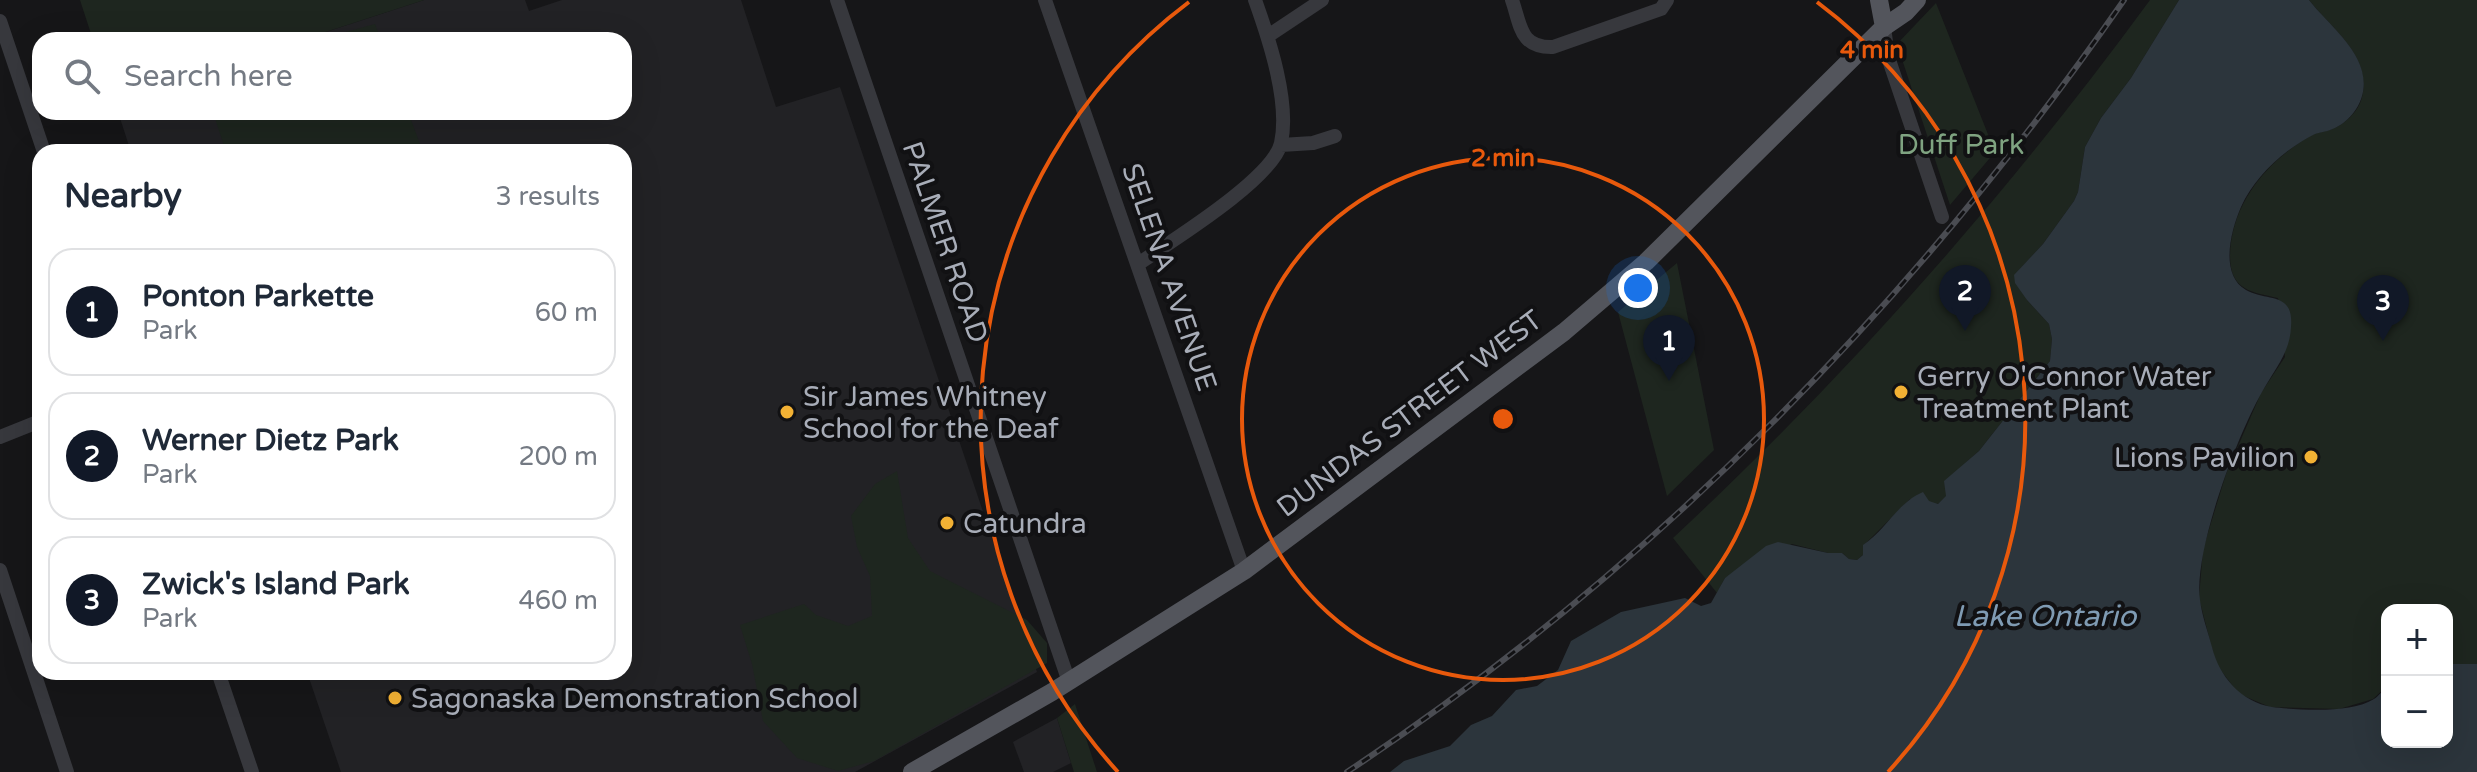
<!DOCTYPE html>
<html lang="en">
<head>
<meta charset="utf-8">
<style>
	body { margin:0; font-family:"Varela Round",sans-serif; background:#f6f6f7; color:#1f2937 }
	.controls { position:absolute; right:24px; bottom:24px; display:grid; overflow:hidden; border-radius:16px; box-shadow:0 8px 32px #0002 }
	.controls button { width:72px; height:72px; display:grid; place-items:center; padding:0; border:0; border-bottom:2px solid #e0e1e3; background:#fff; color:#1f2937; font:40px sans-serif }
	.you { position:absolute; left:1638px; top:288px; width:28px; height:28px; margin:-20px; border:6px solid #fff; border-radius:50%; background:#1a73e8; box-shadow:0 0 0 12px #1a73e833 }
	.badge { display:grid; place-items:center; width:52px; height:52px; border-radius:50%; background:#111827; color:#fff; font-size:26px; font-weight:700 }
	.pin { position:absolute; translate:-50% -66px; filter:drop-shadow(0 2px 4px #0008) }
	.pin::after { content:''; position:absolute; top:42px; width:28px; height:24px; background:inherit; clip-path:polygon(0 0,100% 0,50% 100%) }
	.list { margin:0; padding:0; list-style:none }
	h2 { display:flex; justify-content:space-between; align-items:center; height:104px; margin:0; padding:0 32px; font-size:34px }
	h2 small { font-size:26px; font-weight:400; color:#747a83 }
	.list li { display:grid; grid-template-columns:52px 1fr auto; gap:24px; align-items:center; box-sizing:border-box; height:128px; margin:0 16px 16px; padding:0 16px; border:2px solid #e0e1e3; border-radius:24px }
	.list b { display:block; font-size:30px; white-space:nowrap }
	.list p { margin:0; font-size:26px; white-space:nowrap; color:#747a83 }
	.list em { font-size:26px; font-style:normal; color:#747a83 }
	.icon { flex:none; width:44px; height:44px; fill:none; stroke:currentColor; stroke-width:2; stroke-linecap:round; stroke-linejoin:round }
	.map { position:relative; flex:none; width:2477px; height:772px; overflow:hidden }
	.search { position:absolute; background:#fff; box-shadow:0 8px 32px #0002; left:32px; top:32px; width:600px; height:88px; display:flex; align-items:center; gap:20px; box-sizing:border-box; padding:0 28px; border-radius:24px; color:#747a83; font-size:30px }
	.panel { position:absolute; background:#fff; box-shadow:0 8px 32px #0002; left:32px; top:144px; width:600px; height:536px; border-radius:24px }
	.map>svg:first-child { display:block }
	.built { fill:#222225 }
	.green { fill:#1e261f }
	.water { fill:#2c353c }
	.lines { fill:none; stroke-linecap:round; stroke-linejoin:round }
	.minor { stroke:#37383d; stroke-width:14 }
	.major { stroke:#53555c; stroke-width:18 }
	.rail-casing { stroke:#4a4c52; stroke-width:6 }
	.rail { stroke:#111113; stroke-width:3; stroke-dasharray:9; stroke-linecap:butt }
	.ring { fill:none; stroke:#e8590c; stroke-width:4 }
	.poi-dot { fill:#f2b134; stroke:#111113; stroke-width:3 }
	.labels { text-anchor:middle; stroke-width:8; stroke-linejoin:round; paint-order:stroke }
	.park-label { font-size:28px; fill:#7fa381; stroke:#111113 }
	.street-label { font-size:28px; fill:#a8adb8; stroke:#111113 }
	.poi-label { font-size:28px; fill:#a8adb8; stroke:#111113; text-anchor:start }
	.water-label { font-size:30px; font-style:italic; fill:#7f9bb3; stroke:#111113 }
	.centre { fill:#e8590c; stroke:#111113; stroke-width:4 }
	.ring-label { font-size:24px; text-anchor:middle; font-weight:bold; fill:#e8590c; stroke:#111113; stroke-width:8; stroke-linejoin:round; paint-order:stroke }
</style>
</head>
<body>
<div class="map">
<svg width="2477" height="772" viewBox="0 0 2477 772">
	<rect width="100%" height="100%" fill="#161618"/>
	<path class="built" d="M424,0H525L529,11L562,0H741L776,107L840,87L1037,672L855,772H341L307,672H624V152H131L118,112H624V40H301Z
		M1057,718L1071,763L1053,772H1024L1013,742Z"/>
	<path class="green" d="M80,0H424L301,40H93Z
		M2150,0H2179L2131,78L2101,118L2085,147L2078,192L2074,201L2043,244L2019,270L2027,300L2049,324L2052,339L2050,361L1979,451L1962,466L1947,496L1938,504L1910,499L1864,545L1863,555L1857,560L1849,559L1842,553H1828L1792,544L1725,578L1717,593L1673,538C1850,373 2007,195 2150,0Z
		M2309,0H2477V664H2447V610H2387V686L2373,699L2339,709L2270,707L2239,694L2216,664L2199,598L2203,549L2226,474L2261,393L2285,357L2278,298C2251,292 2230,290 2230,256C2231,203 2268,160 2312,135C2318,132 2323,132 2329,130C2343,126 2359,112 2362,97C2372,56 2331,28 2309,0Z
		M1936,3L1995,152L1950,205L1897,44Z
		M375,24L381,40H317Z
		M213,112H408L423,152H226Z
		M1677,263L1714,450L1667,496L1618,312Z
		M897,471L908,538L930,571L1027,620L1047,643V663L874,761L838,771L797,758L763,721L752,664L740,625L804,604L816,615L848,626L872,616L870,576L857,547L851,516L875,484Z
		M1075,704L1097,772H1074L1057,718Z"/>
	<path class="water" d="M2179,0H2309C2330,27 2373,57 2362,96C2358,111 2345,125 2330,130C2325,132 2319,132 2313,135C2284,150 2255,176 2241,207C2231,230 2219,274 2246,290C2267,302 2294,291 2291,327C2290,353 2274,370 2262,392C2237,436 2193,552 2200,600C2202,616 2208,632 2212,647C2219,676 2241,702 2272,707C2299,710 2351,714 2374,699C2379,696 2383,690 2387,686V742H2447V664H2477V772H1390L1404,761L1450,746L1471,725L1492,716L1516,690L1537,686L1558,670L1571,641L1621,612L1685,598L1701,606L1711,603L1725,578L1766,546L1778,542L1828,553H1842L1849,559L1857,560L1863,555V545C1886,530 1897,503 1923,492L1929,501L1938,504L1946,496L1944,481L1979,451L2050,361L2052,339L2049,324L2027,300L2015,283L2014,275L2043,244L2074,201L2078,192L2085,147L2101,118L2131,78Z"/>
	<g class="lines">
		<path class="minor" d="M837,0L1069,682
			M1045,0L1244,571
			M1512,0C1521,26 1520,48 1553,47L1661,9L1667,0
			M0,21L44,152
			M1884,27L1888,57L1942,217
			M1268,36L1322,0
			M1281,145L1313,143L1335,136
			M1138,264C1170,242 1273,179 1281,143C1290,102 1269,39 1255,0
			M0,437L40,421
			M0,570L67,772
			M218,672L252,772"/>
		<path class="major" d="M1879,0L1884,27
			M912,772L1052,692L1244,571L1564,332L1646,262L1884,27L1906,12L1917,0"/>
		<g class="rail-casing">
			<path id="rail" d="M1347,772C1654,569 1915,301 2124,0"/>
		</g>
		<use href="#rail" class="rail"/>
	</g>
	<g class="ring">
		<circle cx="1503" cy="419" r="261"/>
		<path d="M1118 772A522 522 0 0 1 1189 2M1817 2A522 522 0 0 1 1888 772"/>
	</g>
	<g class="poi-dot">
		<circle cx="1901" cy="392" r="8"/>
		<circle cx="787" cy="412" r="8"/>
		<circle cx="2311" cy="457" r="8"/>
		<circle cx="947" cy="523" r="8"/>
		<circle cx="395" cy="698" r="8"/>
	</g>
	<g class="labels">
		<g class="park-label">
			<text x="1961" y="154">Duff Park</text>
		</g>
		<g class="street-label">
			<text transform="translate(946 242) rotate(71)" y="10">PALMER ROAD</text>
			<text transform="translate(1170 277) rotate(71)" y="10">SELENA AVENUE</text>
			<text transform="translate(1409 413) rotate(-37)" y="10">DUNDAS STREET WEST</text>
		</g>
		<g class="poi-label">
			<text x="1917" y="386">Gerry O'Connor Water<tspan x="1917" dy="32">Treatment Plant</tspan></text>
			<text x="803" y="406">Sir James Whitney<tspan x="803" dy="32">School for the Deaf</tspan></text>
			<text x="2295" y="467" text-anchor="end">Lions Pavilion</text>
			<text x="963" y="533">Catundra</text>
			<text x="411" y="708">Sagonaska Demonstration School</text>
		</g>
		<g class="water-label">
			<text x="2045" y="626">Lake Ontario</text>
		</g>
	</g>
	<circle cx="1503" cy="419" r="12" class="centre"/>
	<g class="ring-label">
		<text x="1872" y="58">4 min</text>
		<text x="1503" y="166">2 min</text>
	</g>
</svg>
<div class="controls">
<button>+</button>
<button>−</button>
</div>
<div class="you"></div>
<div class="pin badge" style="left:1669px;top:381px">1</div>
<div class="pin badge" style="left:1965px;top:331px">2</div>
<div class="pin badge" style="left:2383px;top:341px">3</div>
<div class="search"><svg class="icon" aria-label="search" viewBox="0 0 24 24"><circle cx="10" cy="10" r="6"/><path d="M15 15l6 6"/></svg>Search here</div>
<section class="panel">
<h2>Nearby<small>3 results</small></h2>
<ul class="list">
<li><span class="badge">1</span><div><b>Ponton Parkette</b><p>Park</p></div><em>60 m</em></li>
<li><span class="badge">2</span><div><b>Werner Dietz Park</b><p>Park</p></div><em>200 m</em></li>
<li><span class="badge">3</span><div><b>Zwick's Island Park</b><p>Park</p></div><em>460 m</em></li>
</ul>
</section>
</div>
</body>
</html>
